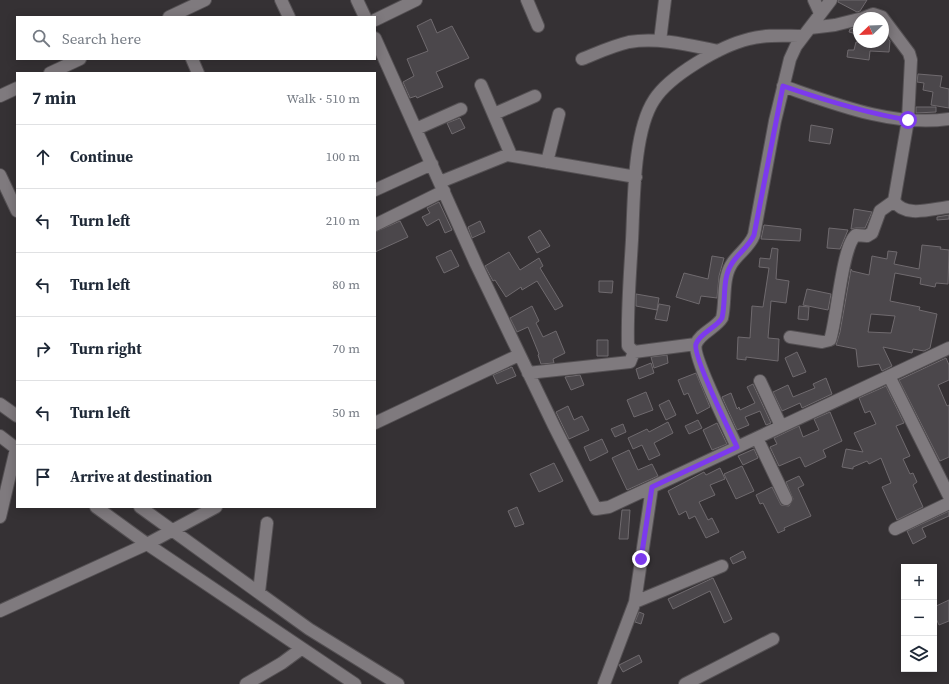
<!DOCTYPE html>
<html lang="en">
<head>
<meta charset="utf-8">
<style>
	body { margin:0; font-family:"Source Serif 4",serif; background:#f2f2f3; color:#1f2937 }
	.controls { position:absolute; right:12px; bottom:12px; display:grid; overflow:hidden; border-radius:0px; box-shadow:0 2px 10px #0003 }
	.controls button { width:36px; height:36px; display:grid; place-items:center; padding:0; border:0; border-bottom:1px solid #e0e1e3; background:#fff; color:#1f2937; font:20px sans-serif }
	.compass { position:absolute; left:853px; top:12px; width:36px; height:36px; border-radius:50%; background:#fff; box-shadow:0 2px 10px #0003; rotate:247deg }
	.stop { position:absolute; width:12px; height:12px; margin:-9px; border:3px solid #7c3aed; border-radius:50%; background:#fff }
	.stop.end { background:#7c3aed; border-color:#fff; box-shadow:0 1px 4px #0008 }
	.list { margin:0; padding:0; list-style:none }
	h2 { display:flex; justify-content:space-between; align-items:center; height:52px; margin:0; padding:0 16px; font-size:17px }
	h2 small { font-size:13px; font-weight:400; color:#747a83 }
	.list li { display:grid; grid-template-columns:26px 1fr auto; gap:12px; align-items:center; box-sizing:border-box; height:64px; padding:0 16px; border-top:1px solid #e0e1e3 }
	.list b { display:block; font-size:15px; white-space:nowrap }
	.list em { font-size:13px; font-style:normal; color:#747a83 }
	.icon { flex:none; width:22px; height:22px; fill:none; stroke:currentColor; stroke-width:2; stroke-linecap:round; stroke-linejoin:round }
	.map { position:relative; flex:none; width:949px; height:684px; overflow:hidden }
	.search { position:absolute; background:#fff; box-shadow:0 2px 10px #0003; left:16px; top:16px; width:360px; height:44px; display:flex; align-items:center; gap:10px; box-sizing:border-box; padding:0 14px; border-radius:0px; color:#747a83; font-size:15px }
	.panel { position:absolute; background:#fff; box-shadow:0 2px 10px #0003; left:16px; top:72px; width:360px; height:436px; border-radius:0px }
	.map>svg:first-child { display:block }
	.building { fill:#4b474b; stroke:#6f6a6e; fill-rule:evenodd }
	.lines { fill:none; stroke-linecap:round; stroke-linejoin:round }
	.minor-casing { stroke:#545053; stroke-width:14 }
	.minor { stroke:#7f7a7e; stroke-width:12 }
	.route { stroke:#7c3aed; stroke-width:5 }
</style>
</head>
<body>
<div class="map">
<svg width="949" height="684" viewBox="0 0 949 684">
	<rect width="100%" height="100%" fill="#353134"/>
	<path class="building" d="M838,0H867L860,11L857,12L838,2Z
		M431,19L437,33L452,26L469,58L436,72L443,87L417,98L416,96L410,98L403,82L414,76L407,59L428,51L417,26Z
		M859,27L857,34L849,32L850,29Z
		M883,32L890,41L889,52L870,51L869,60L847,57L848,50H854L856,42H883Z
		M918,74L942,76L940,87L949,89V108L931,105L933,92L923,90L924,83L917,82Z
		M916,107H936V112L916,113Z
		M460,118L465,128L452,134L447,123Z
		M811,125L833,129L830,144L809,141Z
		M439,202L452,230L445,233L439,219L427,226L422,217L430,213L427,208Z
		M854,209L872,212L865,228H856L851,229Z
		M949,215V219L937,220V217Z
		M400,221L408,237L375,252V232Z
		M480,221L485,232L472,238L468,227Z
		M764,225L801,229L800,241L761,239Z
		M829,228L848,230L840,249L827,248Z
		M540,230L550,246L537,253L528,237Z
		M922,245L941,247L940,249L949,250L948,284L936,283L935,287L920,284L921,278L895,273L890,301L920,307L919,310L937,314L930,348L924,351L913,349L912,353L883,347L892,366L882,371L879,364L858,367L856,349L836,345L840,332L851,269L852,271L869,275L872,256L887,259L888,251L897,252L894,264L919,269ZM871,314L895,316L891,333L868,332Z
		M772,248L778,249L776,279L789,281L786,303L771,301L768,338L779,339L778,361L746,357V360L737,359L738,337L750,338L752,306L763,307L769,268L759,267L760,258L770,259Z
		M451,250L459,266L444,273L436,257Z
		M509,252L520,270L539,258L543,266L540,268L563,306L555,310L537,281L522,290L521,287L506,297L495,280L493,281L485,266Z
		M712,256L724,258L719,276L717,298L701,296L699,304L676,297L684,273L708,279Z
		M599,281H613L612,293L599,292Z
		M807,289L831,294L828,310L803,305Z
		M636,294L659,298L657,310L636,306Z
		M659,304L670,306L667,321L655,319Z
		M532,306L539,321L536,323L543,337L556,331L565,353L553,359L554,363L541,364L538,355L539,354L528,327L517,332L510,318Z
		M799,306L809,307L808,320L798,319Z
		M597,340H608V356H597Z
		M797,352L806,372L793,377L785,358Z
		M667,355L668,363L654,368L651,357Z
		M946,358L949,365V380L938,385L947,406L949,405V457L940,461L899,380Z
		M651,363L654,373L639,379L636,369Z
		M512,367L516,376L497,384L493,375Z
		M696,373L710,407L697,414L688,393L684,395L678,380Z
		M580,375L584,385L571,390L565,377Z
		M826,378L832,394L802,408L800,403L782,411L773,392L788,385L793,397L815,388L813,384Z
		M753,384L771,423L766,425L760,411L745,417L749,425L737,430L722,397L731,393L737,409L739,407L740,410L755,403L747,387Z
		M886,386L904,423L896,426L910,456L903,459L910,474L913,473L917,482L913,485L923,507L897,520L882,487L891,483L881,458L869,464L867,461L853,467V469L842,467L846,449L863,452L854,433L876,424L870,411L865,413L859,398Z
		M646,392L653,410L634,417L627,400Z
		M669,400L676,415L666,420L659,405Z
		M568,406L574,420L582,416L589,430L569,439L556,412Z
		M830,412L842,441L823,450L826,457L805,467L800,457L779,466L770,447L777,444L774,438L799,426L803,437L819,430L814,419Z
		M698,420L702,428L689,434L685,426Z
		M668,422L673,433L654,443L660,455L649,460L642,445L633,449L628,438L647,429L649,432Z
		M717,423L727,444L712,450L703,430Z
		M623,424L626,432L615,437L611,429Z
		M602,439L608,452L590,461L584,447Z
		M754,449L758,458L743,465L738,456Z
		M629,450L638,470L652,464L658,476L627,490L612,458Z
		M554,463L563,481L539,492L530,474Z
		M742,466L754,491L736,499L724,474Z
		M720,468L725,479L710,485L715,495L699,502L708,520L712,518L719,532L706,538L695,516L689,519L686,511L679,515L668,491L704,472L706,475Z
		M799,476L804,485L798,488L811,516L784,528L785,530L778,533L763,503L760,504L756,495L772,487L781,505L789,506L793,499L786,482Z
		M517,507L524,524L515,527L508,511Z
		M622,510H630L628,539H619Z
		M949,511V516L922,528L926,537L913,544L907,531Z
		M743,551L746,558L733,564L730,558Z
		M713,578L732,619L724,623L710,591L673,609L668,599Z
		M949,600V621L939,625L934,614V607Z
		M639,612L644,614L641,624L635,622Z
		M639,655L642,662L623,672L619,665Z"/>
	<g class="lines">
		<g class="minor-casing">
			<path id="minor" d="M281,0L289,17
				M357,0L365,17
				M527,0L538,26
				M814,0L820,13
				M169,17L205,0
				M863,18L873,14L882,17L909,53L911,60L908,120L894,201C905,218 931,209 949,207
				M375,20L416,0
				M810,28L835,25L859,19
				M375,38L476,264L554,426L596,509L609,507L949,348
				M660,41L665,0
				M192,59L198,73
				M582,59C597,53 612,46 629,42C658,37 689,45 718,51
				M50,73L80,59
				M481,85L511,155
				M783,86C835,104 893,127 949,119
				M0,96L17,88
				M494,114L535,96
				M416,129L461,109
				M547,162L559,114
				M0,175L17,211
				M440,182L507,155L636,177
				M375,190L432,164
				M375,225L444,191
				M790,337L822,342L830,340C837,320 842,245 856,235L867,236L872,233L880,211L894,201
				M696,344L634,352L628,346C627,310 630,275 632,240C634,202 633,132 654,100C669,76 720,46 749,39C766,34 785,36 803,36
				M528,373L630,362L634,352
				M889,376L949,496
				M760,381L781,426
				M0,404L17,416
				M375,423L519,355
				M0,436L17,449
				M757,438L786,499
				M737,447C730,432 692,355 696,344C700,333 716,328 722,318C726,302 722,280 731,265C737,254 749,248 754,235L775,121L790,59L796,46L831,0
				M96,507L147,544L355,684
				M140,507L309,629L398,684
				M0,517L16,449
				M895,529L949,503
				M259,592L267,523
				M635,602L722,566
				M0,611L147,544L216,507
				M246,684L282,663L301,649
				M604,684L635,602L652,487
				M685,684L773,639"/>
		</g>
		<use href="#minor" class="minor"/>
	</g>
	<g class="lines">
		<path class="route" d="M641,559L652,487L737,447C730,432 692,355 696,344C700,333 716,328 722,318C726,302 722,279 731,265C737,254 748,248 754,235L783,86C824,100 865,113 908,120"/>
	</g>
</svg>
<div class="controls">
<button>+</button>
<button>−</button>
<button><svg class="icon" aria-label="layers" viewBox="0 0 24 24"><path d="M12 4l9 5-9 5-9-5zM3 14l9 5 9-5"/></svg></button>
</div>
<svg class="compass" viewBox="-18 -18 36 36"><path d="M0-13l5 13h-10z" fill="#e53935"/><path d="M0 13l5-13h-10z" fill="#747a83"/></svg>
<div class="stop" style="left:908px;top:120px"></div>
<div class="stop end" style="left:641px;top:559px"></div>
<div class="search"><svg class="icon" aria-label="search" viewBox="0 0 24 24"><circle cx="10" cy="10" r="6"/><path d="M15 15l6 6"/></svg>Search here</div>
<section class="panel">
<h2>7 min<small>Walk · 510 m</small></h2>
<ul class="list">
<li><svg class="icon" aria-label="ahead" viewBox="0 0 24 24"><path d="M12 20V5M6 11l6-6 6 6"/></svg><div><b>Continue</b></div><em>100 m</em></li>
<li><svg class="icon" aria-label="left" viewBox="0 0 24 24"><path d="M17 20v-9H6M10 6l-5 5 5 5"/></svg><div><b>Turn left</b></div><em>210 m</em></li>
<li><svg class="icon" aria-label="left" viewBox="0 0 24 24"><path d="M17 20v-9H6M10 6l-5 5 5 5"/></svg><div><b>Turn left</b></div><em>80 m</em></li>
<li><svg class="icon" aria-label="right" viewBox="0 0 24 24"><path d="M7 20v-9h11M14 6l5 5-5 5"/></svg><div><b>Turn right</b></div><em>70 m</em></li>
<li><svg class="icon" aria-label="left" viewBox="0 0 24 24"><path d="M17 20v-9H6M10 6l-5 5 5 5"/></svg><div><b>Turn left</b></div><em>50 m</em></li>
<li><svg class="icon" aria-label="arrive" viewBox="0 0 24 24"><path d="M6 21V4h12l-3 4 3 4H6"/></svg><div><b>Arrive at destination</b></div></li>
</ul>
</section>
</div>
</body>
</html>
